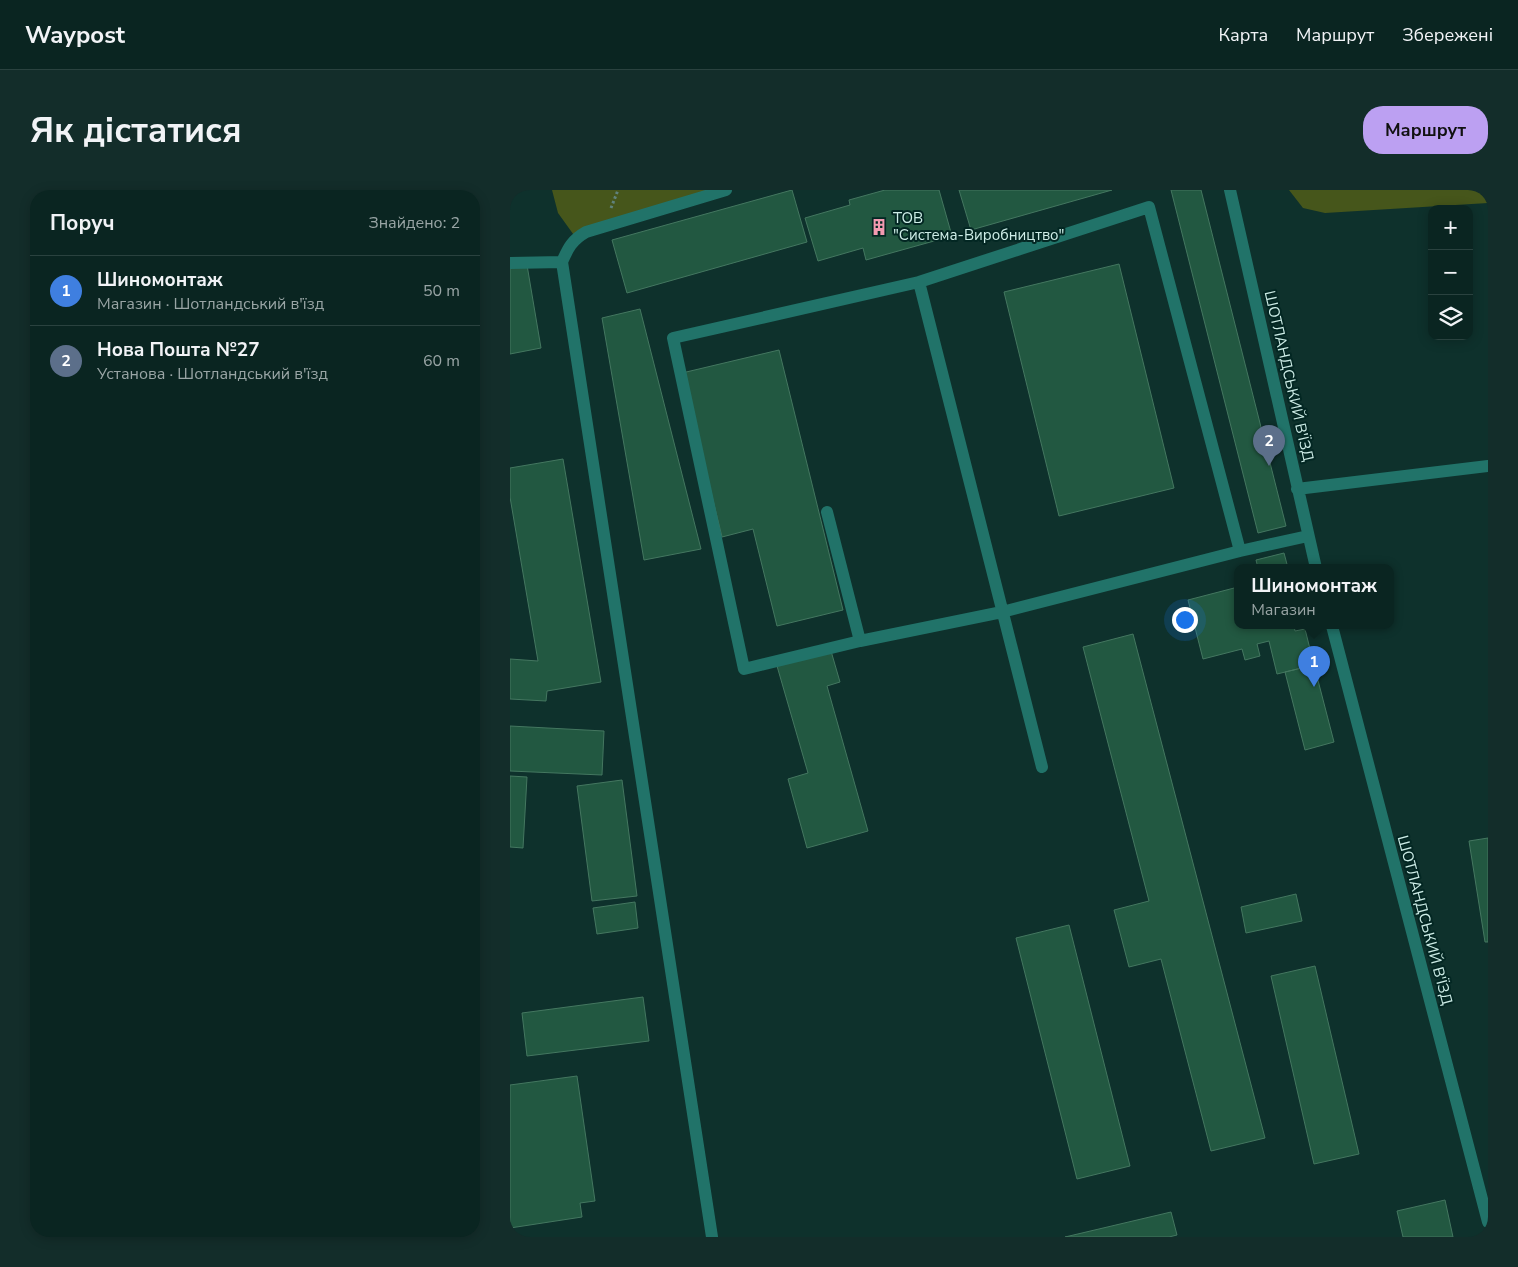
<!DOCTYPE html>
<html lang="uk">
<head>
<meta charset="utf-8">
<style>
	body { margin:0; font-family:"Nunito Sans",sans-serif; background:#132d2a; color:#f1f3f6 }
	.controls { position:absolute; right:15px; top:15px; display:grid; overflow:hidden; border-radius:10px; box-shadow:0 2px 12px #0003 }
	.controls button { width:45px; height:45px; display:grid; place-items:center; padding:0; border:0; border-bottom:1px solid #2a423f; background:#0a2521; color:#f1f3f6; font:25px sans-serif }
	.you { position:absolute; left:674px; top:429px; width:18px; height:18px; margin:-12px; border:4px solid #fff; border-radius:50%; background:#1a73e8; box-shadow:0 0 0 8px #1a73e833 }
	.badge { display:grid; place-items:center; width:32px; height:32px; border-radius:50%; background:#bca0f2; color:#fff; font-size:16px; font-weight:700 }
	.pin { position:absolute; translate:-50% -41px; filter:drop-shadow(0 1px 2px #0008) }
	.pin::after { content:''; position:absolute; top:26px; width:18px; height:15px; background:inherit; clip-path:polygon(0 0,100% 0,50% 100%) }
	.popup { position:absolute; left:724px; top:374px; width:160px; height:65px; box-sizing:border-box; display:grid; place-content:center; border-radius:10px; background:#0a2521; filter:drop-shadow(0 1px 4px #0005); font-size:16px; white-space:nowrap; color:#99a5a5 }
	.popup b { font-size:19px; color:#f1f3f6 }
	.popup::after { content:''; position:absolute; left:50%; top:100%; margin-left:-10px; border:10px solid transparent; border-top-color:#0a2521 }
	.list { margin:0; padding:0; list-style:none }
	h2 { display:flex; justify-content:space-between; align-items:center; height:65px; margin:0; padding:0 20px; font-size:21px }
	h2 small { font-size:16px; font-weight:400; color:#99a5a5 }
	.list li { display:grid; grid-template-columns:32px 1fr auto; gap:15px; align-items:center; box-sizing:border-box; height:70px; padding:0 20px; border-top:1px solid #2a423f }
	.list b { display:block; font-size:19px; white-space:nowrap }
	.list p { margin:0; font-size:16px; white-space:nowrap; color:#99a5a5 }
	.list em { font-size:16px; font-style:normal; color:#99a5a5 }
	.icon { flex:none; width:28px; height:28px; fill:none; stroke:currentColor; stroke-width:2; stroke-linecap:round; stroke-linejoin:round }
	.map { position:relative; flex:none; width:978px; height:1047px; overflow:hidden; border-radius:20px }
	header { display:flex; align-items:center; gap:30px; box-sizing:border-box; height:70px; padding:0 25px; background:#0a2521; border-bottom:1px solid #2a423f }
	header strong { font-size:24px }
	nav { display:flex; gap:28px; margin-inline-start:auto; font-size:18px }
	.intro { display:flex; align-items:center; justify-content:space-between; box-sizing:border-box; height:120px; padding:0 30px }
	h1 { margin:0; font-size:35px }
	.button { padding:12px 22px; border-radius:20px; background:#bca0f2; color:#111; font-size:18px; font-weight:700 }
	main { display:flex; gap:30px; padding:0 30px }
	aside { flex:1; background:#0a2521; border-radius:20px; box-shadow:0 2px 12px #0003 }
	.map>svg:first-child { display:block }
	.green { fill:#46561b }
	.building { fill:#225841; stroke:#447760 }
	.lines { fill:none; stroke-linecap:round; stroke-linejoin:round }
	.path { stroke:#60827c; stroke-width:3; stroke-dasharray:2.5 2.5; stroke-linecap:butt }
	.minor { stroke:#217369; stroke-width:12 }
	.labels { text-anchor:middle; stroke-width:4; stroke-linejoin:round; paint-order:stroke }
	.poi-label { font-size:15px; fill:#ceede7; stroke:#032723; text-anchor:start }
	.street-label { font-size:15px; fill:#ceede7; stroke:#032723 }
</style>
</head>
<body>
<header>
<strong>Waypost</strong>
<nav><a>Карта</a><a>Маршрут</a><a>Збережені</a></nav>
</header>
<div class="intro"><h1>Як дістатися</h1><a class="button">Маршрут</a></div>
<main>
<aside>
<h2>Поруч<small>Знайдено: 2</small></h2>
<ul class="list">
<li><span class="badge" style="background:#3f7fe0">1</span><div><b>Шиномонтаж</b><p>Магазин · Шотландський в'їзд</p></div><em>50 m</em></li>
<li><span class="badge" style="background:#5c6f8a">2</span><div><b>Нова Пошта №27</b><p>Установа · Шотландський в'їзд</p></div><em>60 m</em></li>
</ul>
</aside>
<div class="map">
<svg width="978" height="1047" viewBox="0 0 978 1047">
	<rect width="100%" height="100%" fill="#0e312c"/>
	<path class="green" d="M42,0H209L66,48L48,23Z
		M779,0H978V13L815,23L793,18Z"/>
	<path class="building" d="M282,0L297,52L117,103L102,50Z
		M375,0H429L442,46L356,70L353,58L308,71L295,28L340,15L339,10Z
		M449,0H602L461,40Z
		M661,0H691L776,336L748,343Z
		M609,74L664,298L549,326L494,102Z
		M17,75L31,158L0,164V78Z
		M130,119L191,359L134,370L92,128Z
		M269,160L333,420L267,436L243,339L212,347L172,183Z
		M53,269L91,492L37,501L36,511L0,509V469L28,471L0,307V278Z
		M774,363L778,378H748L746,370Z
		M728,397V436H784L785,441L795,439L804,475L767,484L759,451L747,454L750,466L735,470L732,459L693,469L678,410Z
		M623,444L755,948L701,961L651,769L619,777L604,720L639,711L573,457Z
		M321,461L330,492L317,496L358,641L297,658L278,589L298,583L267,476Z
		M804,475L824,552L795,560L775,482Z
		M0,536L94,541L92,585L0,581Z
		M0,586L17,587L13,658L0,657Z
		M112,590L127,706L82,711L67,596Z
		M978,648V752H975L959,651Z
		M786,704L792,731L736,743L731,717Z
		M125,712L128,738L87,744L83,718Z
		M559,735L620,976L567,989L506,748Z
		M805,776L849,964L804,974L761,786Z
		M133,807L139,851L17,866L12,823Z
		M67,886L85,1011L70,1013L72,1027L0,1038V895Z
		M935,1010L943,1047H893L887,1021Z
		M661,1022L667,1045L659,1047H555Z"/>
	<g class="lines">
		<path class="path" d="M101,18L108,0"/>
		<path class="minor" d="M720,0L806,378
			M0,73L52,72
			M409,92L532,577
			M787,299L978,276
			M317,322L350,451
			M730,361L639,17L409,92L163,148L234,479L350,451L492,422L730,361L798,346
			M822,436L978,1032
			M202,1047L52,72C58,58 62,50 76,42L216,0"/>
	</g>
	<defs>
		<g id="building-bare" transform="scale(1.35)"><path d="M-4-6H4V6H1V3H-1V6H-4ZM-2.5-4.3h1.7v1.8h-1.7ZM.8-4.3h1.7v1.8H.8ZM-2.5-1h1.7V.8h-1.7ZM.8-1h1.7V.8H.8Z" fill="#f29ab0" stroke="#032723" stroke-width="2.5" paint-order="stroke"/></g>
	</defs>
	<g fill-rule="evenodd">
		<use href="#building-bare" x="369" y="37"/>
	</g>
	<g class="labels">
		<g class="poi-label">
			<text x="383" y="33">ТОВ<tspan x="383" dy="17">"Система-Виробництво"</tspan></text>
		</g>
		<g class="street-label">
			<text transform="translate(779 186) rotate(77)" y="5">ШОТЛАНДСЬКИЙ В'ЇЗД</text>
			<text transform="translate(915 730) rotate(75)" y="5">ШОТЛАНДСЬКИЙ В'ЇЗД</text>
		</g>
	</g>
</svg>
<div class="controls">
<button>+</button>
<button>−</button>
<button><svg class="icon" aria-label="layers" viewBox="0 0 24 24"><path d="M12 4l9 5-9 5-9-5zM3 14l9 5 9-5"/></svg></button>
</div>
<div class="you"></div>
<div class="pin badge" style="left:804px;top:497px;background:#3f7fe0">1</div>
<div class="popup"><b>Шиномонтаж</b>Магазин</div>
<div class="pin badge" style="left:759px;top:276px;background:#5c6f8a">2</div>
</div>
</main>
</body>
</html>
